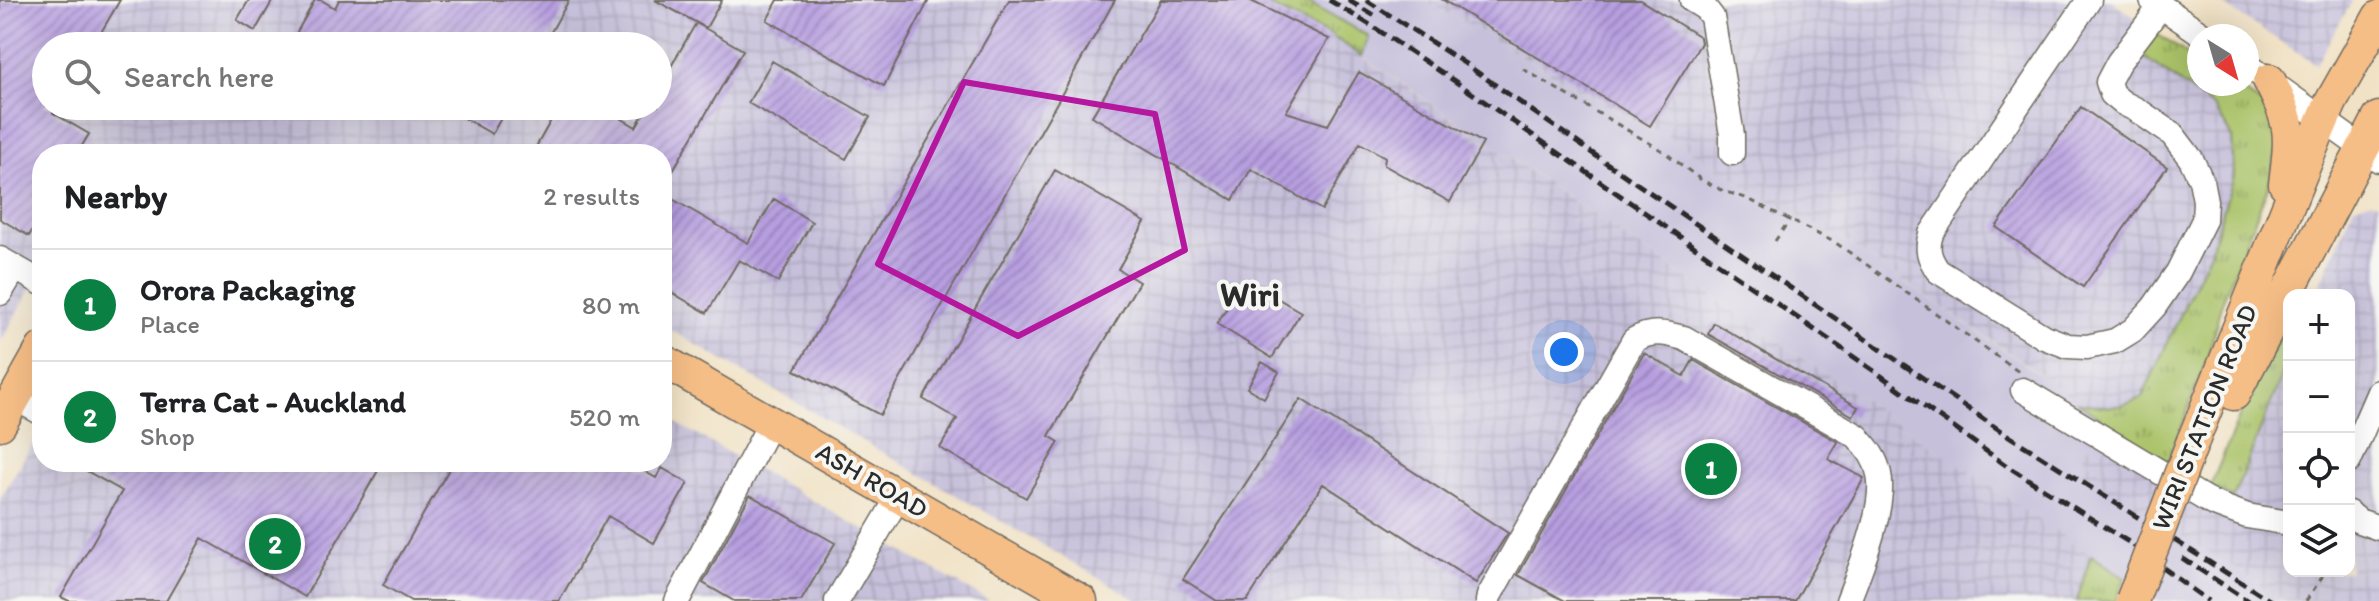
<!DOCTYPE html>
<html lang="en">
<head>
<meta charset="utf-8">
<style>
	body { margin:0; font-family:Itim,sans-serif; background:#f2f2f2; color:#202124 }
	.controls { position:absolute; right:24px; bottom:24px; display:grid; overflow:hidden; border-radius:16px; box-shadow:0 8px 32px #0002 }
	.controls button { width:72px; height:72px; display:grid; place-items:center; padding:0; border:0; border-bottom:2px solid #e0e0e0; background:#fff; color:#202124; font:40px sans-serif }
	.compass { position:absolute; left:2187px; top:24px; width:72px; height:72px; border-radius:50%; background:#fff; box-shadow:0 8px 32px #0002; rotate:143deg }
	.you { position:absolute; left:1564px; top:352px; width:28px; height:28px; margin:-20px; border:6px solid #fff; border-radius:50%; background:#1a73e8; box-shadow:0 0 0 12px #1a73e833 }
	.badge { display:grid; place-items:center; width:52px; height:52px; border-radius:50%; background:#0b8043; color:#fff; font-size:26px; font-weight:700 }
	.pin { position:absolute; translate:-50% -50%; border:4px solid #fff; box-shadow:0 2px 8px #0006 }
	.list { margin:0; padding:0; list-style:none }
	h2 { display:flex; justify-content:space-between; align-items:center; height:104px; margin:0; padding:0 32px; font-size:34px }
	h2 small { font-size:26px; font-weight:400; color:#757577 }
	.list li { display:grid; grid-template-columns:52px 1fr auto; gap:24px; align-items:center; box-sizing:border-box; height:112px; padding:0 32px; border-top:2px solid #e0e0e0 }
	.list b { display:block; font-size:30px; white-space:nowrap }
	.list p { margin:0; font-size:26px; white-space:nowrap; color:#757577 }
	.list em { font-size:26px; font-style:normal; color:#757577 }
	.icon { flex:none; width:44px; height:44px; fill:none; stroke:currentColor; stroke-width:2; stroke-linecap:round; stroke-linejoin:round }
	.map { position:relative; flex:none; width:2379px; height:601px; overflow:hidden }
	.search { position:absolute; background:#fff; box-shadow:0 8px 32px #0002; left:32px; top:32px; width:640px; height:88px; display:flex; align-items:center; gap:20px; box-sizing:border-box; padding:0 28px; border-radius:44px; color:#757577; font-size:30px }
	.panel { position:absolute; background:#fff; box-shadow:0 8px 32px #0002; left:32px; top:144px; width:640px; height:328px; border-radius:32px }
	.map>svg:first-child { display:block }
	.industrial { fill:url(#industrial-grid); fill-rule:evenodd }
	.railway { fill:#c6c0da }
	.grass { fill:url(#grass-tufts); stroke:#6b774a; stroke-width:2 }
	.building { fill:url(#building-hatch) }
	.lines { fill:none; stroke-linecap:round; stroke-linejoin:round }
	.minor-casing { stroke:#706b61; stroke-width:27 }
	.major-casing { stroke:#706b61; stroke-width:35 }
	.path { stroke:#706b61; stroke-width:3; stroke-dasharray:6 6; stroke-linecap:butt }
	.minor { stroke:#fff; stroke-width:24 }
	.major { stroke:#f6be87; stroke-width:32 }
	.rail { stroke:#2b2b2b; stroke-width:5; stroke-dasharray:12 6; stroke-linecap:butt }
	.major-bridge-casing { stroke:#706b61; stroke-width:35; stroke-linecap:butt }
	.major-bridge { stroke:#f6be87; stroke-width:32 }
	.marked { fill:none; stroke:#b5179e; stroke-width:6; stroke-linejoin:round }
	.labels { text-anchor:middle; stroke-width:8; stroke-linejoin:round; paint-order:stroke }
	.street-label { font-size:26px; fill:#2b2b2b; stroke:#f6f6f2 }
	.district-label { font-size:34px; font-weight:bold; fill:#2b2b2b; stroke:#f6f6f2 }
</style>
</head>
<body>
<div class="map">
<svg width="2379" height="601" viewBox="0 0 2379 601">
	<defs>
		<pattern id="industrial-grid" width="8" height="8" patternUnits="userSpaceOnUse" patternTransform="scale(2)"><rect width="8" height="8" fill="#c6c0da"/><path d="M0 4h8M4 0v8" fill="none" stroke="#aaa5bb"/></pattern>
		<pattern id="grass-tufts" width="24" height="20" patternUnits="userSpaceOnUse" patternTransform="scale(2)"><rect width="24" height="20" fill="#abc369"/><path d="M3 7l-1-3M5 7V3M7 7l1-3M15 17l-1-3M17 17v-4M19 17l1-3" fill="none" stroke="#8b9f57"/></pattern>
		<pattern id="building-hatch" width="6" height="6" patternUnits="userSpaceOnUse" patternTransform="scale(2)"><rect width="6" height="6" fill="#b79ee0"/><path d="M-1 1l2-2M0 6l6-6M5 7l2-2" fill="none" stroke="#9581b6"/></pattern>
	</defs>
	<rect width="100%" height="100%" fill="#f6f6f2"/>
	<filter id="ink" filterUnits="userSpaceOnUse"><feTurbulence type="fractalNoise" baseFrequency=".0125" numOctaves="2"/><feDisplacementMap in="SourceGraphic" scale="16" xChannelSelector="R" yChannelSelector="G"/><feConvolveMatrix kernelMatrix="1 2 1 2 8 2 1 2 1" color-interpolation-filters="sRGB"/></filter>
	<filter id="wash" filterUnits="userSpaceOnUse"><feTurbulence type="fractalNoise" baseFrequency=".006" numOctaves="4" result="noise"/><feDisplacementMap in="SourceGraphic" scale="32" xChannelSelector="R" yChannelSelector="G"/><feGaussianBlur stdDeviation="1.8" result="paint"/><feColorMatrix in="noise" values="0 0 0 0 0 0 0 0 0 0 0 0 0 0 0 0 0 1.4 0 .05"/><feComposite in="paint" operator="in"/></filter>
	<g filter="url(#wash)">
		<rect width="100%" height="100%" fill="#f1e2c5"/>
		<path class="industrial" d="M0,0H1257L1329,34L2091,555L2077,601H1139L662,325V154H42V269L0,343ZM46,46H658V106H46Z
			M1425,0H2111L2157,34L2142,55L2215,108L2232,138L2234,176L2210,252L2142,397L2127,406L2106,407L2077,402L2032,368L1839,237L1767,200L1656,129L1653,132Z
			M2215,0H2353L2316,64Z
			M2371,201L2379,203V601H2286L2074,468L2092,440L2233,498L2289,358V571H2349V295H2316L2354,206Z
			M662,415L989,601H0V499L42,428V462H662Z"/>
		<path class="railway" d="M1303,0H1425L1652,132L1656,129L1767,200L1839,237L2168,462L2210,487L2233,498L2227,516L2093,440L2075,468L2286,601H2158L1362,56L1369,36Z"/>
		<path class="grass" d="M1257,0H1303L1369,36L1362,56L1329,34Z
			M2157,34L2199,62V84H2232L2262,104L2277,120L2278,144L2269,184L2221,305L2208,356L2168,462L2077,402C2104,407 2118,411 2142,397L2210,252L2234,176L2232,138L2215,108L2141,55Z
			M2289,319V358L2233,498L2210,487L2254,382Z
			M2091,555L2125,578L2116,601H2077Z"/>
		<g id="blocks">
			<path class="building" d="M0,0H120L93,46H46V106H57L53,113L89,134L77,154H42V214L29,236L0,219Z
				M249,0H273L255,31L237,20Z
				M315,0H321L335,8L339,0H569L543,46H289Z
				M655,0H722L706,28Z
				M778,0H929L884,86L767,20Z
				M1009,0H1115L880,415L795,370Z
				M1161,0H1249L1329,39L1286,112L1328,125L1359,72L1483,143L1450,202L1384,165L1385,157L1360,143L1322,210L1251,169L1233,200L1092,116Z
				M1443,0H1640L1700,37L1701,43L1650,126Z
				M696,23L743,50L662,189V154H532L559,106H600L636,127L648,106H658V89Z
				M772,61L870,117L846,159L748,103Z
				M443,106H508L492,134Z
				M2081,107L2167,167L2083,287L1996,227Z
				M1055,170L1145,222L1118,269L1139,282L1049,436L1059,442L1026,498L940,448L957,419L923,399Z
				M662,193L748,243L774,199L812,222L778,282L739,260L707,313L662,287Z
				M1244,279L1301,312L1272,358L1217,324Z
				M1714,323L1858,407L1853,416L1708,334Z
				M1644,353L1684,376L1693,360L1838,442L1828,459L1864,478L1795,601H1565L1518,575Z
				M1262,362L1279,372L1264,398L1247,388Z
				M1301,399L1508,533L1476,583L1323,484L1247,601H1217L1183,579Z
				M71,462H383L305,597L202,538L166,601H69L61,597L122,491Z
				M453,462H628L656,478L662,468L688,483L654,543L608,516L559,601H411L383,585Z
				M750,495L835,543L801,601H734L703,583Z"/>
		</g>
	</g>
	<g filter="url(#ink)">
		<use href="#blocks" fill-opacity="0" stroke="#706b61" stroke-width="2"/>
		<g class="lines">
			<g class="minor-casing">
				<path id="minor" d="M1692,0L1705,8L1712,17L1732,135V153
					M2089,0L1931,234C1926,249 1929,258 1938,271L2044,337L2068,346L2087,347L2115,341L2133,330L2154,307L2178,272L2204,220L2205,201L2201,180L2191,159L2172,134L2137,110L2123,103L2112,94L2108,82L2118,63L2161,6
					M2152,0L2205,36
					M2247,65L2379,160
					M0,259L42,283
					M0,293L15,268
					M2023,390L2212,503L2247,516L2289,523
					M15,398L42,413
					M2349,461L2379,392
					M2349,513L2359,521L2379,528
					M677,601L771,422
					M837,601L899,496
					M1488,601L1489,596L1634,340C1652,330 1665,333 1684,338L1857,436C1867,448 1876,458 1879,474C1886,506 1860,570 1848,601"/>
			</g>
			<g class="major-casing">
				<path id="major" d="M2269,80C2293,125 2291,135 2285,184
					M662,360L1081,601
					M2234,394L2379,118
					M0,424L42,349
					M2193,441L2320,127L2331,102L2379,17"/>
			</g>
			<path class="path" d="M1523,69L1663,151L1700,179L1726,192L1746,198L1836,243L2019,372
				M1775,241L1790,219
				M2306,601L2326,571"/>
			<use href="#minor" class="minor"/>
			<use href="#major" class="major"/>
			<path class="rail" d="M1329,0L1375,28L1453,80L1880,375L2007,466L2130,543L2208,601
				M1348,0L1375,16
				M1366,0L1464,63L1605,162L2001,431L2271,601
				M2182,558L2248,601"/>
			<g class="major-bridge-casing">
				<path id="major-bridge" d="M2132,601L2193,441"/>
			</g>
			<use href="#major-bridge" class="major-bridge"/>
		</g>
	</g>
	<path class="marked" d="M964,82L1155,114L1185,250L1018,336L878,264Z"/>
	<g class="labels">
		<g class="street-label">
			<text transform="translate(2204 417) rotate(-68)" y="9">WIRI STATION ROAD</text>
			<text transform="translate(872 480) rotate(30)" y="9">ASH ROAD</text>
		</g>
		<g class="district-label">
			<text x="1250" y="306">Wiri</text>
		</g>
	</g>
</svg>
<div class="controls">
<button>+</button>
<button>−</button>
<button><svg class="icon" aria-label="locate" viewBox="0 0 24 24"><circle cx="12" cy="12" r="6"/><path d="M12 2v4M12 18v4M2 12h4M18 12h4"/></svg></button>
<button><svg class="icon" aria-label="layers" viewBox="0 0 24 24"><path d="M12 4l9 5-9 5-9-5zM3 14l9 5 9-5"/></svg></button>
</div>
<svg class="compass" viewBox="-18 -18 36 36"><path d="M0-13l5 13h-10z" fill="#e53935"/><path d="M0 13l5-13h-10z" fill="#757577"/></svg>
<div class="you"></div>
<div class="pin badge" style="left:1711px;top:469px">1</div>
<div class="pin badge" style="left:275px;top:544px">2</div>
<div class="search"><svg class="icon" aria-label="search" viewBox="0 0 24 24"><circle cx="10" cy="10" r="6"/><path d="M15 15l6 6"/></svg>Search here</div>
<section class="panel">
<h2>Nearby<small>2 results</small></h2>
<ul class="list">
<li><span class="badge">1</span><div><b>Orora Packaging</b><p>Place</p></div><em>80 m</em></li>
<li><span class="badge">2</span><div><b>Terra Cat - Auckland</b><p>Shop</p></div><em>520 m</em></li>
</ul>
</section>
</div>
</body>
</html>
